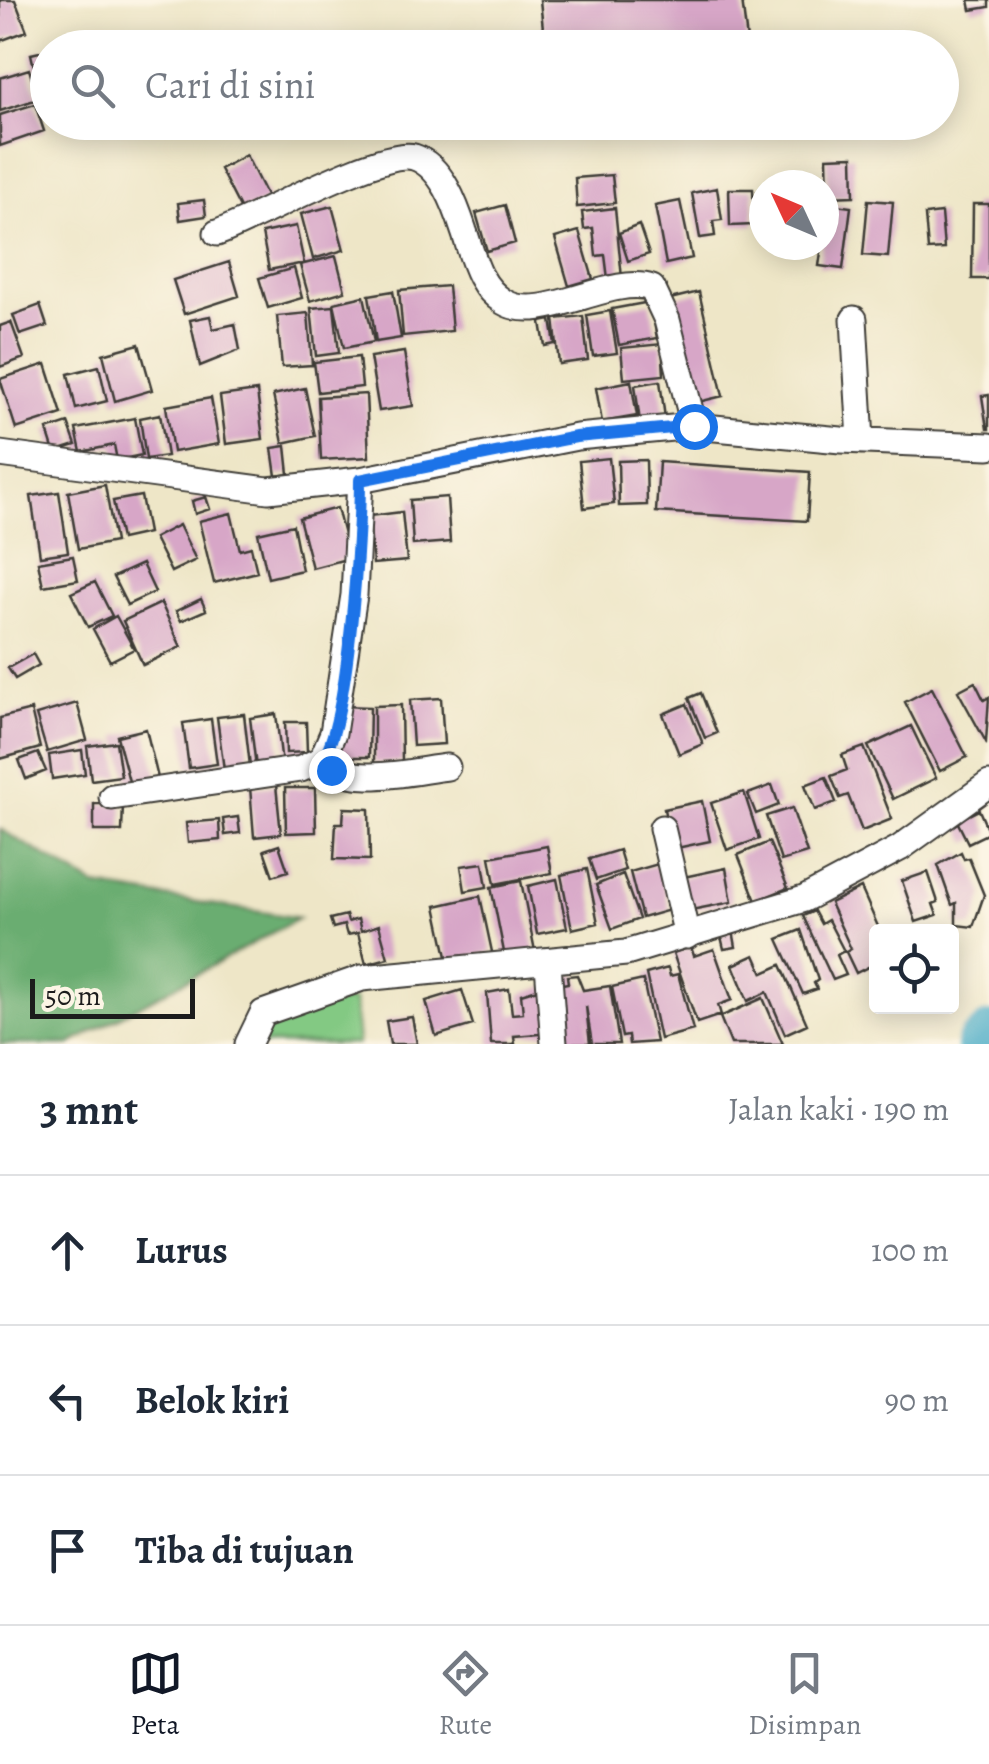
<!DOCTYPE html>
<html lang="id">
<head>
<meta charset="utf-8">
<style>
	body { margin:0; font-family:Alegreya,serif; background:#f6f6f7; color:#1f2937 }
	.controls { position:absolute; right:30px; bottom:30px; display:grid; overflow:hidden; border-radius:10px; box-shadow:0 5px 25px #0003 }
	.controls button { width:90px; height:90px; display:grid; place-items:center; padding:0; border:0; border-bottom:2px solid #e0e1e3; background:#fff; color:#1f2937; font:50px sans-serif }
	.compass { position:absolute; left:749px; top:170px; width:90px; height:90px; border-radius:50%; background:#fff; box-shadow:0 5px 25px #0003; rotate:314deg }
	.scale { position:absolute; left:30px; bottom:25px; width:165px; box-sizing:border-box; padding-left:10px; border:5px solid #1c1c1c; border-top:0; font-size:28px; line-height:35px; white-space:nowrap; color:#1c1c1c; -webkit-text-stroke:8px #fcf5e5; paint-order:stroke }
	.stop { position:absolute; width:30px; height:30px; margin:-22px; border:8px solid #1a73e8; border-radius:50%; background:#fff }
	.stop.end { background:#1a73e8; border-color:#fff; box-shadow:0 2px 10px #0008 }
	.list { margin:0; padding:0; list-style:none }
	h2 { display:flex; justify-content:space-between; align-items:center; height:130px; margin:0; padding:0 40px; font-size:42px }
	h2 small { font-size:32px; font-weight:400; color:#747a83 }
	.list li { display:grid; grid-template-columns:65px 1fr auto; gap:30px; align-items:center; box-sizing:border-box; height:150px; padding:0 40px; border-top:2px solid #e0e1e3 }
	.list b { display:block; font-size:38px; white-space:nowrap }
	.list em { font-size:32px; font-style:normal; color:#747a83 }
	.icon { flex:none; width:55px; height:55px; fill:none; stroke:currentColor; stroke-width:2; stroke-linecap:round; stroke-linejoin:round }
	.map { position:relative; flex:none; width:989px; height:1044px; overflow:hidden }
	.search { position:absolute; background:#fff; box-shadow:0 5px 25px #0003; left:30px; right:30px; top:30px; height:110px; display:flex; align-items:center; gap:25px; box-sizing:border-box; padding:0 35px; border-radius:55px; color:#747a83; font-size:38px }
	.sheet { height:580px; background:#fff }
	nav { display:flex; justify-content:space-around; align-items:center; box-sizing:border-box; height:140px; border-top:2px solid #e0e1e3; background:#fff; font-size:28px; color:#747a83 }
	nav a { display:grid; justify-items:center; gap:5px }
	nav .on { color:#111827 }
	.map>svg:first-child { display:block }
	.green { fill:#83c983; stroke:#507250; stroke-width:2.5 }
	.forest { fill:#6aad71; stroke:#436446; stroke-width:2.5 }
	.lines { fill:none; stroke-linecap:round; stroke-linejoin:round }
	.river { stroke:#49acc8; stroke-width:40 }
	.building { fill:#d7a6c7 }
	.street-casing { stroke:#3c3a36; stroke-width:29 }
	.street { stroke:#fff; stroke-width:25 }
	.route { stroke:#1a73e8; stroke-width:12 }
</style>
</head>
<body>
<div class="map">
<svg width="989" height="1044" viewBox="0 0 989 1044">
	<rect width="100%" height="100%" fill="#fcf5e5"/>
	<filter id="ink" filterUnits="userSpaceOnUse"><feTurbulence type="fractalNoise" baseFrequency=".01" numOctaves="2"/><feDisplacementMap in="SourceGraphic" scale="20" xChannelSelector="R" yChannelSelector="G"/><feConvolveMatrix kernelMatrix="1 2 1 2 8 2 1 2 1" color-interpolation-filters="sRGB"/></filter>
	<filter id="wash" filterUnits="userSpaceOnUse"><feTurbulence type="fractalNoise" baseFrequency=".0048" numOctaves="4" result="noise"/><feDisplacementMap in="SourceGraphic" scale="40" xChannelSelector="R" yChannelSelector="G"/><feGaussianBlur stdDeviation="2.25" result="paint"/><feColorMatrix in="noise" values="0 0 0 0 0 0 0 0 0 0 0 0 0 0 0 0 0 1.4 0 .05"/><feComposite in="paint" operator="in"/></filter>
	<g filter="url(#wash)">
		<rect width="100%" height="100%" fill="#eee6c7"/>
		<path class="green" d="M354,1000L358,1044H253C271,1007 317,1003 354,1000Z"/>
		<path class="forest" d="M0,829L96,886L299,918L70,1044H0Z"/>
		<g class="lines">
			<path class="river" d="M976,1044L989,1032"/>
		</g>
		<g id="blocks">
			<path class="building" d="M0,0H15L27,31L0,41Z
				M540,0H742L748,48H545Z
				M969,0H989V7L971,10Z
				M48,50V97L41,98L31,54Z
				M29,69L38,99L0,111V78Z
				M35,104L44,131L0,146V115Z
				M246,155L268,199L242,212L220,169Z
				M853,156L854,196L828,197L827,157Z
				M612,175L615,203L577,207L575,178Z
				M717,188L722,220L713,221L715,236L700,238L692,193Z
				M729,189H753L754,225L730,226Z
				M204,200L206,216L180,220L178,203Z
				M868,200L893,202L888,257L863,255Z
				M680,201L692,258L666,264L655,206Z
				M828,204L851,207L843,269L819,266Z
				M973,204H989V279H972Z
				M505,205L515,243L487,251L476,213Z
				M332,206L344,250L313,259L301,214Z
				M615,208L622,278L608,279L605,255L596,256L593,228L584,229L582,212Z
				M941,213L944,249L928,250L925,215Z
				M639,225L649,254L628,261L619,233Z
				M296,226L304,263L269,270L262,233Z
				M579,231L593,279L569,286L555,238Z
				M336,256L345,291L310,301L300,265Z
				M229,262L239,296L184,314L173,280Z
				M294,268L302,298L268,308L259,278Z
				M448,286L452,331L403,336L399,290Z
				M393,291L401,338L376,342L369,295Z
				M699,292L723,396L694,403L670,299Z
				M364,296L374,342L344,348L334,303Z
				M650,302L657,338L619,345L612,309Z
				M40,305L47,326L20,335L13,315Z
				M334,306L339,353L316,356L311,308Z
				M610,311L617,353L593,356L587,315Z
				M308,313L312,365L282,367L277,316Z
				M210,316L213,329L235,324L240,350L200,366L190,320Z
				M583,316L588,360L559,364L554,319Z
				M551,320L555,344L545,346L541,322Z
				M11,322L24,358L0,367V326Z
				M139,344L152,390L115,401L103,354Z
				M662,344L664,375L624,379L621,348Z
				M404,352L413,406L379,411L370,357Z
				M359,357L362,387L318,392L314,362Z
				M46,364L62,414L16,429L0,379Z
				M99,366L107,401L76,409L68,374Z
				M631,381L637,416L602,422L596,388Z
				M660,381L665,418L640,422L635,385Z
				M305,388L315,436L283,443L273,395Z
				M257,391L263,439L226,444L220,396Z
				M366,394L369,457L321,460L318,397Z
				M989,395V429H987L982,396Z
				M211,398L219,444L173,452L166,406Z
				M160,414L167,456L146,459L140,418Z
				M135,418L142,455L117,460L114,445L81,452L76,429Z
				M68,423L76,445L54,452L47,430Z
				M286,446L289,474L276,476L272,448Z
				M609,458L614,504L584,508L579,461Z
				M646,460L647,505L619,506L618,461Z
				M659,462L810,472L807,521L656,512Z
				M105,485L115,542L78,549L68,492Z
				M59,492L68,552L40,556L31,496Z
				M141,496L148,533L121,539L113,501Z
				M206,497L210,509L195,514L192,501Z
				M447,497L450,542L413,545L410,500Z
				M337,508L350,558L312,568L299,518Z
				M402,512L407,561L373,564L369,516Z
				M231,513L240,550L251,547L257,572L214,583L199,521Z
				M179,525L196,560L171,572L154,538Z
				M293,525L302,570L268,578L258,533Z
				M73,556L78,580L43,586L38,562Z
				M142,564L155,592L127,605L113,577Z
				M95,582L112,616L88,627L71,593Z
				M201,599L206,610L181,621L176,611Z
				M161,603L181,647L143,665L123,621Z
				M116,616L134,649L110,661L93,629Z
				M33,654L39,665L15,679L8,668Z
				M975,682L984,700L989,697L986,742L958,691Z
				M932,688L967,757L940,771L905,702Z
				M701,693L717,733L705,738L689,698Z
				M441,698L444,744L413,746L410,700Z
				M77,703L87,740L47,752L36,715Z
				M687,704L703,744L679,754L663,714Z
				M401,705L402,762L374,763V706Z
				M341,706L370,707L369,757H339Z
				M31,710L40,748L0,759V718Z
				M244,714L250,766L224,770L217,717Z
				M276,714L282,764L256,767L250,718Z
				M211,719L217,764L189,768L183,723Z
				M285,722H306L307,752L286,753Z
				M911,726L936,778L893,799L868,746Z
				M146,729L158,778L130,785L117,736Z
				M116,742L121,776L91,780L87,746Z
				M864,747L892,819L862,831L848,795L840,798L831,776L847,770L842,755Z
				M82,750L85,774L52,779L49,755Z
				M38,753L46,771L26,779L19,760Z
				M826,777L836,802L815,810L805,785Z
				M276,785L281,834L254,837L250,787Z
				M772,785L779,805L756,814L748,794Z
				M285,788H315L316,832L286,833Z
				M744,792L759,839L727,850L711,803Z
				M702,801L710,841L672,849L664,809Z
				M94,804H123L122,831H94Z
				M344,808L369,809L370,860L334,859L336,823H343Z
				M792,808L807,853L781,861L766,816Z
				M979,810L989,833L968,843L957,821Z
				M238,817L240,833L225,835L223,819Z
				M219,820L220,840L188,843L186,823Z
				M769,842L788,888L756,901L738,855Z
				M279,845L288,871L273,876L264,850Z
				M547,846L552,873L495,884L490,857Z
				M619,850L625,870L596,880L589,859Z
				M961,852L964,859L969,858L984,895L973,927L956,925V903L952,905L938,865Z
				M483,863L487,887L465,891L461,866Z
				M658,864L670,910L642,918L630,872Z
				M726,868L732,902L686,911L679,878Z
				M587,869L598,923L572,929L561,875Z
				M928,872L938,902L933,904L937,915L916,922L902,881Z
				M623,874L639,919L612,929L596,885Z
				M557,879L567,928L537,934L528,886Z
				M521,881L536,956L506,962L491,887Z
				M861,888L880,931H876V963L856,973L846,952L851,949L830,903Z
				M480,896L492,952L448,961L436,906Z
				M814,911L821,924L828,920L844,951L837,955L846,975L833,980L803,916Z
				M346,915L348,922L358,919L361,931L379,925L388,958L366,964L358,933L347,935L344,925L333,928L330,919Z
				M733,930L736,947L724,949L720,932Z
				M801,930L818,980L814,983L817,989L803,994L778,939Z
				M691,947L694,956L714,949L732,1000L718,1005L721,1015L697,1023L673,953Z
				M755,955L763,973L781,965L807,1024L785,1034L767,992L748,1001L733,965Z
				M668,968L670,976L678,974L693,1030L660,1039L646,974Z
				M577,975L583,990L610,986L619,1044H592L586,1006L590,1044H560L551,986L568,983L567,976Z
				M643,980L656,1042L629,1044L628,1036L622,1037L612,987Z
				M547,986L551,1033L514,1036L515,1044H491L487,993L509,989L512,1014L523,1013L521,994Z
				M462,990L473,1025L436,1036L426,1001Z
				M763,998L783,1044H731L720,1017Z
				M412,1017L417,1044H390L386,1021Z"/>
		</g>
	</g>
	<g filter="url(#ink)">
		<use href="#blocks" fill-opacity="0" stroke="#3c3a36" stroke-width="2.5"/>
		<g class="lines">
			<g class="street-casing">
				<path id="street" d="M217,233C256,219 381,148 414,157C442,166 456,206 464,231C473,257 478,286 504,302C542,325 610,274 652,288L667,320L694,426
					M854,319L861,441
					M0,454L268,490L360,480L577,437L694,426L841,440L989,446
					M322,759C347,789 412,771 447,767
					M112,797L301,769L322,759L333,733L354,595L360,480
					M662,828L687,936
					M548,964L554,1044
					M248,1044L263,1013L362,978L626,953L804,899L900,848L989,784"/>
			</g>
			<use href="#street" class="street"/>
		</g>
	</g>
	<g class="lines" filter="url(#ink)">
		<path class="route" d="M331,770L322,760C349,723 360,531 360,480L576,437L694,426"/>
	</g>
</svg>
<div class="controls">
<button><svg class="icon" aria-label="locate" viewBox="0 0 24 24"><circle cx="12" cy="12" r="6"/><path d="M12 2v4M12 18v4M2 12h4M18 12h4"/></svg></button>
</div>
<svg class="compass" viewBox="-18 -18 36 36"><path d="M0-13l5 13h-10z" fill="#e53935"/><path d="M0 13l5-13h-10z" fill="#747a83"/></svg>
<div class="scale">50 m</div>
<div class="stop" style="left:694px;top:426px"></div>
<div class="stop end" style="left:331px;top:770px"></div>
<div class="search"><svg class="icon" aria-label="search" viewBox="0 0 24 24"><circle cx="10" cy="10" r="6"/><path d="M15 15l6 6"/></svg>Cari di sini</div>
</div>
<section class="sheet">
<h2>3 mnt<small>Jalan kaki · 190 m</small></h2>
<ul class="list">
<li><svg class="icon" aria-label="ahead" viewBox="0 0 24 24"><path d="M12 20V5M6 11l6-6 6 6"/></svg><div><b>Lurus</b></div><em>100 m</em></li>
<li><svg class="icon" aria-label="left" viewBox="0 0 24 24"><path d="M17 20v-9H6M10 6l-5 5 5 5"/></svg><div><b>Belok kiri</b></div><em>90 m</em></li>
<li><svg class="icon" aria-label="arrive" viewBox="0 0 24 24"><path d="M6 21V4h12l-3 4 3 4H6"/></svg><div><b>Tiba di tujuan</b></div></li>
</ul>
</section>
<nav>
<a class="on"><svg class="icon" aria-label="map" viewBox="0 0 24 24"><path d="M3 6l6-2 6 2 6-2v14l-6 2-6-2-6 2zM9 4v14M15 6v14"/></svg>Peta</a>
<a><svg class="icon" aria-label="directions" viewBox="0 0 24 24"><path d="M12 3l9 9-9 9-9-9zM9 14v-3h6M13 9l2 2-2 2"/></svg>Rute</a>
<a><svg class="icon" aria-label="saved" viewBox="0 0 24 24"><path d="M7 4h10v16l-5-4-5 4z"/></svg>Disimpan</a>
</nav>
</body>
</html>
